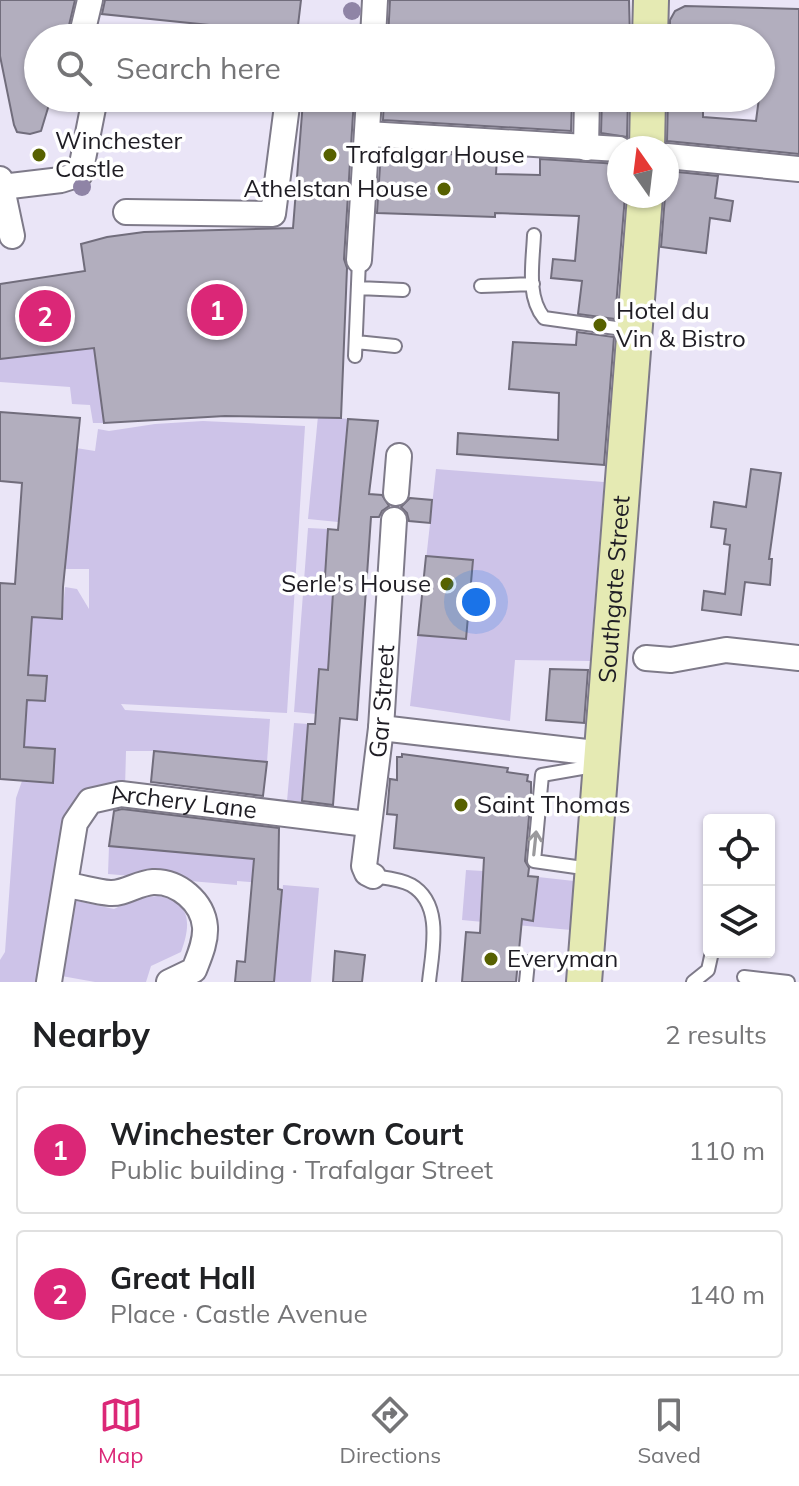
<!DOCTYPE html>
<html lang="en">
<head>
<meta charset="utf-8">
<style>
	body { margin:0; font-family:Mulish,sans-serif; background:#f6f6f6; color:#202124 }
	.controls { position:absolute; right:24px; bottom:24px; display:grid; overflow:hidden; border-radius:8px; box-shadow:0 2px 6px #0004 }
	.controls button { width:72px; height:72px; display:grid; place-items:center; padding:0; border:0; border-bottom:2px solid #e0e0e0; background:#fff; color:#202124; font:40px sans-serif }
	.compass { position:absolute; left:607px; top:136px; width:72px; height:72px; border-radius:50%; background:#fff; box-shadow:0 2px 6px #0004; rotate:346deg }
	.you { position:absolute; left:476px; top:602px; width:28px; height:28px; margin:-20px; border:6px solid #fff; border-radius:50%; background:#1a73e8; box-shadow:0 0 0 12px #1a73e833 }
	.badge { display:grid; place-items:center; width:52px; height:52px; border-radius:50%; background:#db2777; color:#fff; font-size:26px; font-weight:700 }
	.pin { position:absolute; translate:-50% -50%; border:4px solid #fff; box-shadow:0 2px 8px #0006 }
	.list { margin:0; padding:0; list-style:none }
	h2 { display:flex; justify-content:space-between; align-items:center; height:104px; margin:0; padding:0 32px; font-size:34px }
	h2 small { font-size:26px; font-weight:400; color:#757577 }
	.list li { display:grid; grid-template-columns:52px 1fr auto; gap:24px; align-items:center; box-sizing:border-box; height:128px; margin:0 16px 16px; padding:0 16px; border:2px solid #e0e0e0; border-radius:8px }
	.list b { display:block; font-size:30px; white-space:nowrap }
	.list p { margin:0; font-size:26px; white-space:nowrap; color:#757577 }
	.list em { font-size:26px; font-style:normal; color:#757577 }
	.icon { flex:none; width:44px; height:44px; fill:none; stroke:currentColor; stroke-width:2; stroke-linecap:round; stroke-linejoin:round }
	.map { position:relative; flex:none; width:799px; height:982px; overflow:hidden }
	.search { position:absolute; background:#fff; box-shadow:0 2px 6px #0004; left:24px; right:24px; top:24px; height:88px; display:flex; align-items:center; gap:20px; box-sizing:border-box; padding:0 28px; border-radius:44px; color:#757577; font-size:30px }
	.sheet { height:392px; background:#fff }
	nav { display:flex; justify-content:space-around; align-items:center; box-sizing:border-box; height:112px; border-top:2px solid #e0e0e0; background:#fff; font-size:22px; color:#757577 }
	nav a { display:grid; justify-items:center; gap:4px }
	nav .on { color:#db2777 }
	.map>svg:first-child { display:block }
	.green { fill:#cdc3e8 }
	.building { fill:#b2aebe; stroke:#716d7c; stroke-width:2 }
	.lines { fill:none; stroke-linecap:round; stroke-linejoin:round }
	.lane-casing { stroke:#7e7a89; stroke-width:16 }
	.street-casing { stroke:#7e7a89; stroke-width:28 }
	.secondary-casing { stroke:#7e7a89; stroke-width:38 }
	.lane { stroke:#fff; stroke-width:12 }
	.street { stroke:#fff; stroke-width:24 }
	.secondary { stroke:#e5eab3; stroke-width:34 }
	.tree { fill:#8f84a6 }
	.oneway { stroke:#9a999c }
	.poi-dot { fill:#576100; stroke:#fff; stroke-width:3 }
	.labels { text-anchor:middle; stroke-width:7; stroke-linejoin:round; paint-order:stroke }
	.poi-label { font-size:24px; fill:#1f1d24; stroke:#fff; text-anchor:start }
	.street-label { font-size:24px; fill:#1f1d24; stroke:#fff }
</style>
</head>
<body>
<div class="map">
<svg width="799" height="982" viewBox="0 0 799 982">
	<rect width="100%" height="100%" fill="#eae5f7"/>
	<path class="green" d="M94,348L104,423H93L90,405L72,404L70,387L0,382V359Z
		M318,416L348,419L338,522L308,519Z
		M203,421L305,426L287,713L121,704L125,710L270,719L267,762L154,751H126L125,789L88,796L44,982H0V960L5,952L16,798L22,781L27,700H45L46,676L28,675L32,617L62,619L65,587L77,589L89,609V569H64L76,448L95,451L98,429L109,431L155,424Z
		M436,469L604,482L590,661L515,660L510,721L410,706Z
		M308,528L328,529L324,591L333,593L328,670H319L316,714L294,712Z
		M294,723L308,724L301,802L287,801Z
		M109,846L278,858L276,884L237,881V885L108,874Z
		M466,870L483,871L509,918L532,921L538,877L574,881L571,930L462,920Z
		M283,885L319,888L311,982H274Z
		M158,896C192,901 191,925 181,952L151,966L146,982H95L56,975L68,899L114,909L137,898Z"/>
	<path class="building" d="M0,0H75L66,38H38V98H51L41,131L30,134L17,132L14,125L0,56Z
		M105,0H301L297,34L102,14Z
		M390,0H629L630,38H592V34L499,27V38H388Z
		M685,6L799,9V154L667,141L668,98H703V117L756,121L759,98H761V38H670V20L675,11Z
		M338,98H354L344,259L347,268L341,418L225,416L104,423L94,348L0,359V284L85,271L81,244L107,237L144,232L293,228L303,101L338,103Z
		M384,98L572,100L571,131L383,120Z
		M602,98H628L627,137L601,133Z
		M381,150L497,157L496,174L540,175V159L619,164V196H625L615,319L578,314L582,281L551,278L553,259L575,261L579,216L495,213V217L377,213Z
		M667,171L718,176L715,198L733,201L730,221L710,218L706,253L661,247Z
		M577,332L614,337L604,465L457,454L458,433L558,440L559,393L509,389L513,342L576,345Z
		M0,412L80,418L63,587L62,619L32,617L28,675L47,676L45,701L27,700L24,747L55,749L53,783L0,779V583L15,584L22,483L0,481Z
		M348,419L378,421L369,494L382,495L389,506L382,511L379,517H371L357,720L340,718L333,805L302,801L308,724H315L319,669L328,670L333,593L324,592L328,529L338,530Z
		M751,469L781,473L769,559H772L770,585L745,582L741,615L702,610L704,591L725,594L730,545L724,544L726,529L711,527L714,502L746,507Z
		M410,498L432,500L430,523L409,521L407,513L401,507Z
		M426,556L473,560L466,639L418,635Z
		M550,669L588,670L584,723L546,720Z
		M154,751L267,762L263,796L151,782Z
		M402,754L508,768L507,772L528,775L527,781L531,782V795L525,861L529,868L528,876L538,877L533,921L522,919L516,982H462L466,932L480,933L484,858L394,848L397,815L387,814L390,779L397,780V757H402Z
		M122,809L279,828L278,889L282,890L274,982H235L237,961L245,962L254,859L109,846L114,811Z
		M335,951L365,955L362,982H333Z"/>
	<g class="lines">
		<g class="lane-casing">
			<path id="lane" d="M534,235C533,262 526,296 544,318L630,330
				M481,286L533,284
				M358,288L403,290
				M356,342L395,346
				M355,356L359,260
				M590,869L534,861L542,775L599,765
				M373,876C386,878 400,879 411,885C444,904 432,952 429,982
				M744,977L788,982
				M526,982L528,962
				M693,982L708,970L712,952"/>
		</g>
		<g class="street-casing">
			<g id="street">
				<path d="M81,38L90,0"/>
				<path d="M373,38L375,0"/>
				<path d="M367,134L619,149"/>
				<path d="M586,148L587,98"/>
				<path d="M667,156L799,169"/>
				<path d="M0,179L12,236"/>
				<path d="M2,187L61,180L80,174L95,98"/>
				<path d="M126,212L273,214L288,98"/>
				<path d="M359,260L369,98"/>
				<path d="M396,493L399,456"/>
				<path d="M646,658L671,660L726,650L799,658"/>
				<path d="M381,728L604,754"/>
				<path id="s1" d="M373,876L367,873L364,866L381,728L394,520"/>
				<path d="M67,885C81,887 96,892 110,893C124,894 138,883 153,882C178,881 203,902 205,927C206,942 199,957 194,970L169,982"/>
				<path id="s2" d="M49,982L75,823L90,801L121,794L367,824"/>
			</g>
		</g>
		<g class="secondary-casing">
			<g id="secondary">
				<path d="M650,38L651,0"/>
				<path d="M647,148L648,98"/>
				<path id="s3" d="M584,982L645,196"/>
			</g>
		</g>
		<use href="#lane" class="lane"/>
		<use href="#street" class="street"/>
		<use href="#secondary" class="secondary"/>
	</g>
	<g class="tree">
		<circle cx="352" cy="11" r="9"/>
		<circle cx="82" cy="187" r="9"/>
	</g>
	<defs><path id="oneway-shaft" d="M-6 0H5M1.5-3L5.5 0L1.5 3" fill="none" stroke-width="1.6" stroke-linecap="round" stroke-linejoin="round" transform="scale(2)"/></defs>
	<use class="oneway" href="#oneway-shaft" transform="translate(535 843) rotate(-84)"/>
	<g class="poi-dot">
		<circle cx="39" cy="155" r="8"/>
		<circle cx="330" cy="155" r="8"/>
		<circle cx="444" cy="189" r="8"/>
		<circle cx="600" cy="325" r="8"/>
		<circle cx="447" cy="584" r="8"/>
		<circle cx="461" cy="805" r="8"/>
		<circle cx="491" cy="959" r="8"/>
	</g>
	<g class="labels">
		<g class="poi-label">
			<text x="55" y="149">Winchester<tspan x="55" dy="28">Castle</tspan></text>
			<text x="346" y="163">Trafalgar House</text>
			<text x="428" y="197" text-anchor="end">Athelstan House</text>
			<text x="616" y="319">Hotel du<tspan x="616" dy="28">Vin &amp; Bistro</tspan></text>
			<text x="431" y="592" text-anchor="end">Serle's House</text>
			<text x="477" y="813">Saint Thomas</text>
			<text x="507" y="967">Everyman</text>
		</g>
		<g class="street-label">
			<text dy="8" stroke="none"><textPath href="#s3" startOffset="394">Southgate Street</textPath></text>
			<text dy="8" stroke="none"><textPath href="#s1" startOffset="180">Gar Street</textPath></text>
			<text dy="8" stroke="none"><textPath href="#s2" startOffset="282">Archery Lane</textPath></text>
		</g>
	</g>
</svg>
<div class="controls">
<button><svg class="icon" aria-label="locate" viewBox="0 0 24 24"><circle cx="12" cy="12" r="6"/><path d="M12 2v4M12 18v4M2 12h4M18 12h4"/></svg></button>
<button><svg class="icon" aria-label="layers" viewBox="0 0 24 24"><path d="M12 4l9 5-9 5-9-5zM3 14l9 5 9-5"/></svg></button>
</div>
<svg class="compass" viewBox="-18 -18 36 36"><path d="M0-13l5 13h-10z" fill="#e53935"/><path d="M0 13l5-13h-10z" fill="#757577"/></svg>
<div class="you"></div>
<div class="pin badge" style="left:217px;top:310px">1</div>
<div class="pin badge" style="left:45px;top:316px">2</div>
<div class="search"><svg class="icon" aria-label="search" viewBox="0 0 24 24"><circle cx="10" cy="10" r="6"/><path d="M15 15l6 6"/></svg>Search here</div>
</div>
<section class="sheet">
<h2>Nearby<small>2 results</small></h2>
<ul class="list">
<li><span class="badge">1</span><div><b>Winchester Crown Court</b><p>Public building · Trafalgar Street</p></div><em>110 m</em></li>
<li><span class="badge">2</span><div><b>Great Hall</b><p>Place · Castle Avenue</p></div><em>140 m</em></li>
</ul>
</section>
<nav>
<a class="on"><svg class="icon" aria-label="map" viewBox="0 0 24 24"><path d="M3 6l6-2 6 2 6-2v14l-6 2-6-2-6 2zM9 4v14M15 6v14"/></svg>Map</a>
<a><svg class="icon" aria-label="directions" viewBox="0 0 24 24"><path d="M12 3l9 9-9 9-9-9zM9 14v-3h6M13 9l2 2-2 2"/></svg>Directions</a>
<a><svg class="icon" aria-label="saved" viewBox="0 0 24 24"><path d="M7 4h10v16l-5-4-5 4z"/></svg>Saved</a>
</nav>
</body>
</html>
